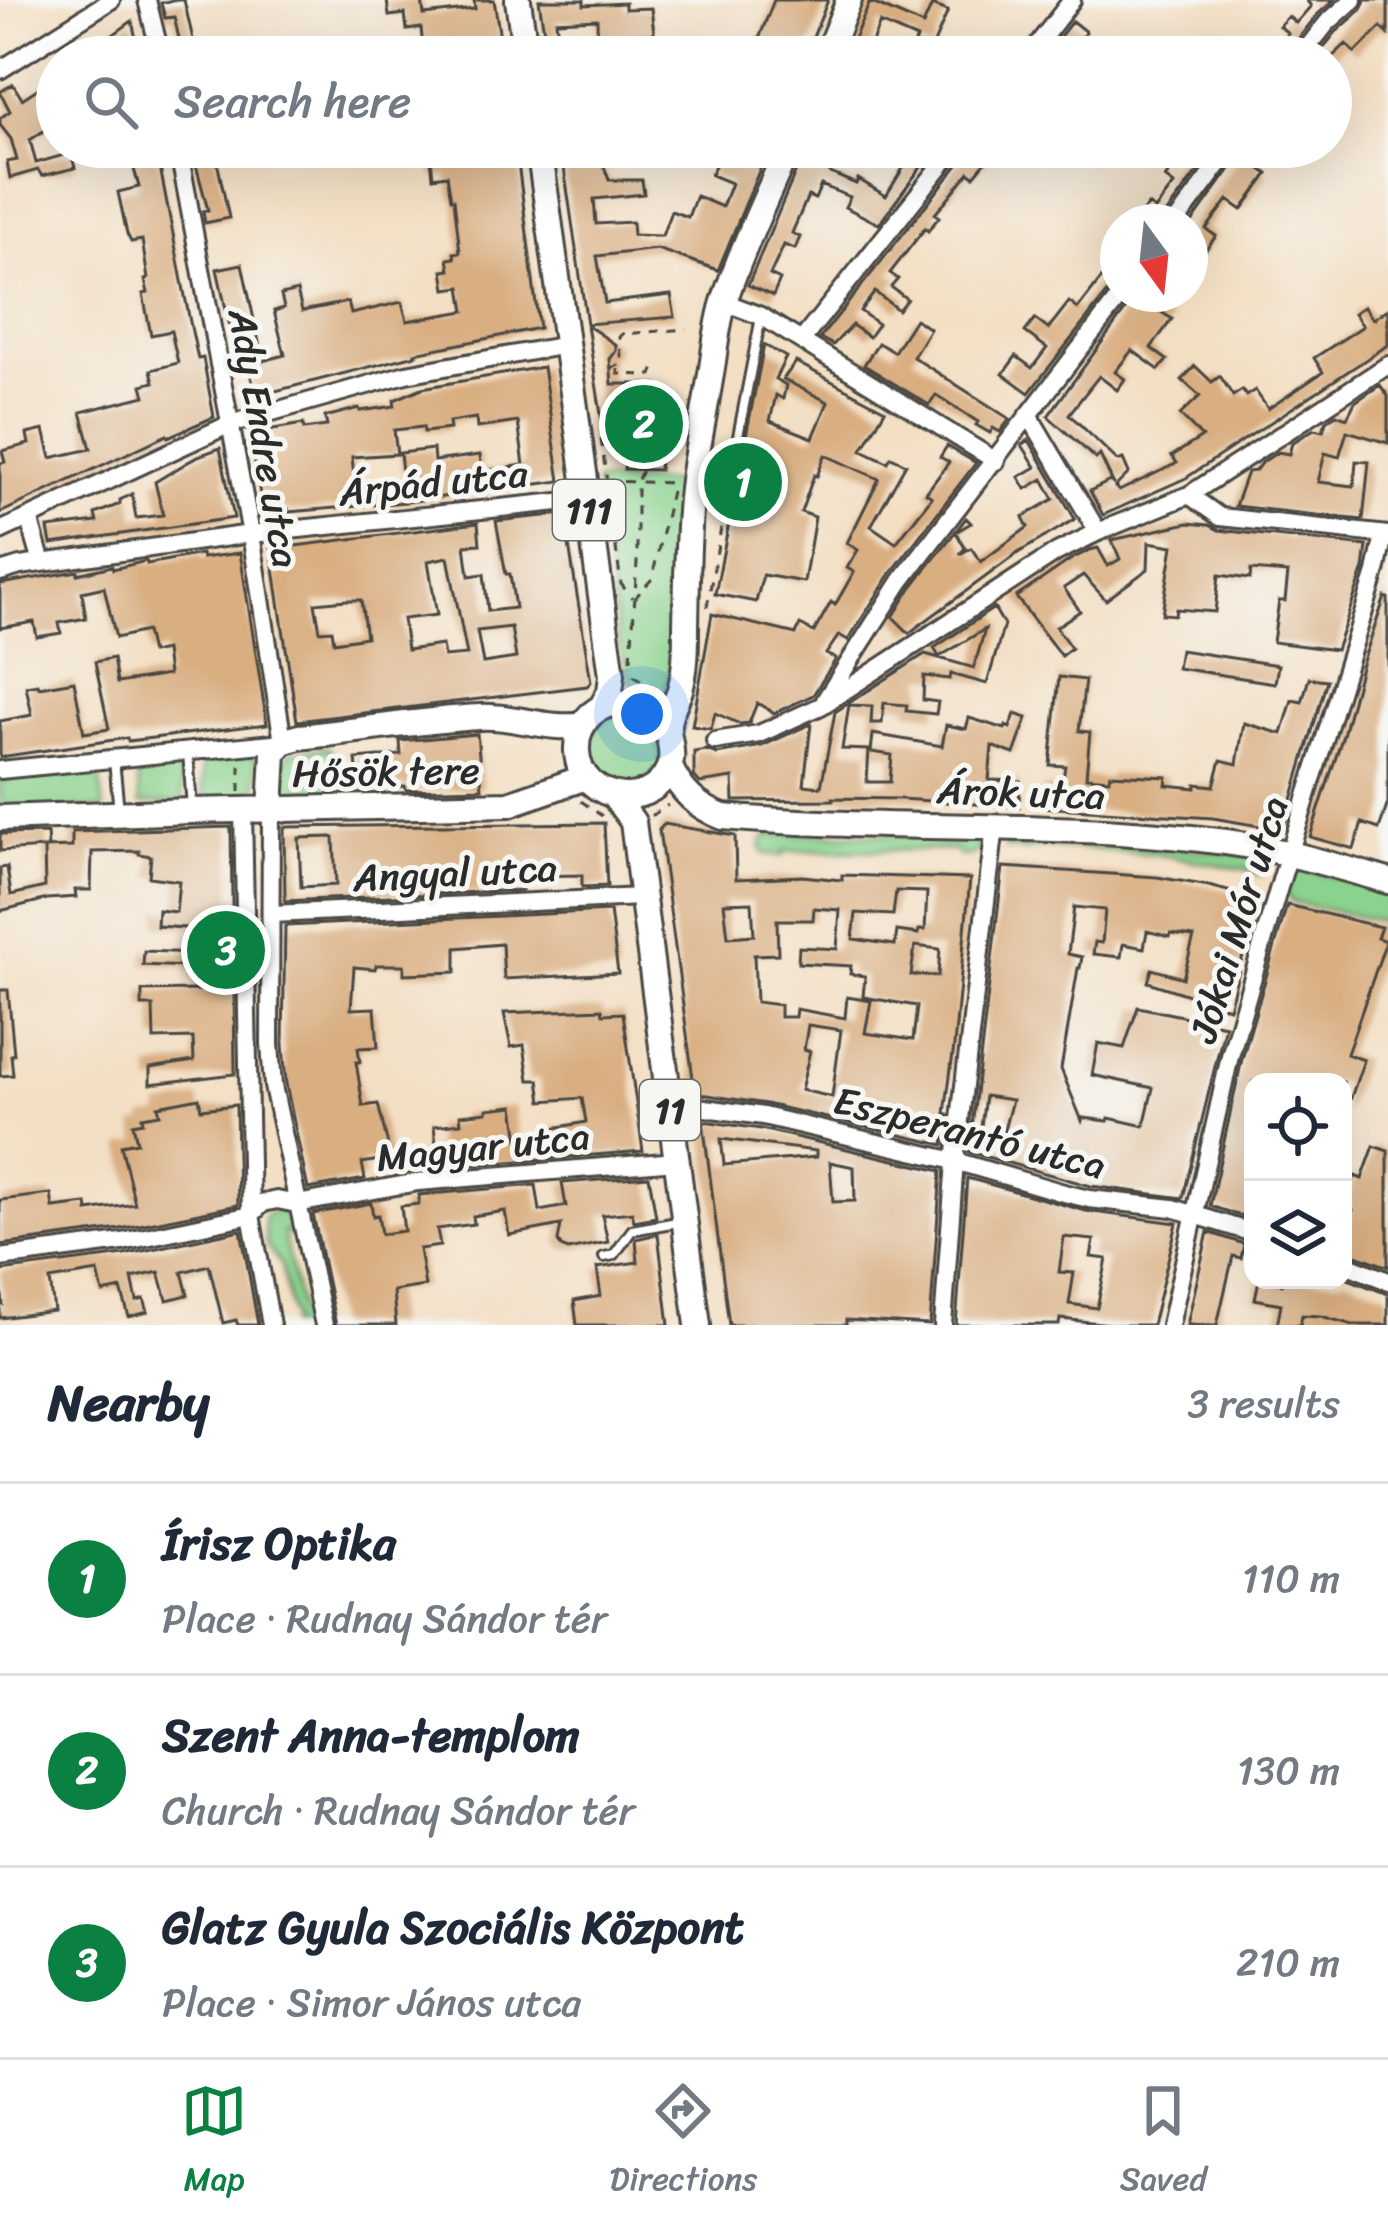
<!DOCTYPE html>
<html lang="en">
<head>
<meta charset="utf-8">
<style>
	body { margin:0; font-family:Sriracha,sans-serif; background:#f2f2f3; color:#1f2937 }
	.controls { position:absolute; right:36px; bottom:36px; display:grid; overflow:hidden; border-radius:24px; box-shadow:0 12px 48px #0002 }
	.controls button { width:108px; height:108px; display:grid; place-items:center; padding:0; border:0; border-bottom:3px solid #e0e1e3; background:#fff; color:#1f2937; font:60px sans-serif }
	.compass { position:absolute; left:1100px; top:204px; width:108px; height:108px; border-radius:50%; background:#fff; box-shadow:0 12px 48px #0002; rotate:165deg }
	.you { position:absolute; left:642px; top:714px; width:42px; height:42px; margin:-30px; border:9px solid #fff; border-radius:50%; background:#1a73e8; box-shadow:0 0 0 18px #1a73e833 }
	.badge { display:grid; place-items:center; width:78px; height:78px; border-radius:50%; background:#0b8043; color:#fff; font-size:39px; font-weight:700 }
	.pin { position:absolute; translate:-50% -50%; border:6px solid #fff; box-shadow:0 3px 12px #0006 }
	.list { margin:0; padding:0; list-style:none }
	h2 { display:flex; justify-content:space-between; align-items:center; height:156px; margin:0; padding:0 48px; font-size:51px }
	h2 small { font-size:39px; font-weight:400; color:#747a83 }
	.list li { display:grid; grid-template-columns:78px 1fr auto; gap:36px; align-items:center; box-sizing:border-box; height:192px; padding:0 48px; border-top:3px solid #e0e1e3 }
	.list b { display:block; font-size:45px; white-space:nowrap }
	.list p { margin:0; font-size:39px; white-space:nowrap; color:#747a83 }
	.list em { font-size:39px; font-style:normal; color:#747a83 }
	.icon { flex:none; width:66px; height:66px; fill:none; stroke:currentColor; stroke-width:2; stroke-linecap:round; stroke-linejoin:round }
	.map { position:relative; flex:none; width:1388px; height:1325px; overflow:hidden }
	.search { position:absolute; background:#fff; box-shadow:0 12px 48px #0002; left:36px; right:36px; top:36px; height:132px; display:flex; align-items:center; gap:30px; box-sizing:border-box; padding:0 42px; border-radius:66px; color:#747a83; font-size:45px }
	.sheet { height:732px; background:#fff }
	nav { display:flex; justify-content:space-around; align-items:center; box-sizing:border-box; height:168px; border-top:3px solid #e0e1e3; background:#fff; font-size:33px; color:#747a83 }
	nav a { display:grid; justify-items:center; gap:6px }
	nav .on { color:#0b8043 }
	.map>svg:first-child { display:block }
	.green { fill:#8ad28d; stroke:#5a7e5c; stroke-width:3 }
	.building { fill:#d9ae81; fill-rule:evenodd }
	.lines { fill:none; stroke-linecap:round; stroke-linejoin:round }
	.lane-casing { stroke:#494642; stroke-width:14 }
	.street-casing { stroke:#494642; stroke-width:22 }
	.secondary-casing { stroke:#494642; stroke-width:30 }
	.primary-casing { stroke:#494642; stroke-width:30 }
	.path { stroke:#494642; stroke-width:3; stroke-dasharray:9 9; stroke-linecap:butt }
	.lane { stroke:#fff; stroke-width:8 }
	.street { stroke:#fff; stroke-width:16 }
	.secondary { stroke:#fff; stroke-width:24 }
	.primary { stroke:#fff; stroke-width:24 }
	.labels { text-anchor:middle; stroke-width:10; stroke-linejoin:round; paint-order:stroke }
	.shield { fill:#f6f6f2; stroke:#686867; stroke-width:3 }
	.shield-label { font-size:36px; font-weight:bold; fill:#2b2b2b }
	.street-label { font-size:39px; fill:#2b2b2b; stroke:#f6f6f2 }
</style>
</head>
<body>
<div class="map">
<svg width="1388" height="1325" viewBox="0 0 1388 1325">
	<rect width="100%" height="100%" fill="#f6f6f2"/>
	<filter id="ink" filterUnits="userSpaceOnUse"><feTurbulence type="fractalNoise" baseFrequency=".00833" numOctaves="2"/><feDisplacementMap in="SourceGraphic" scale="24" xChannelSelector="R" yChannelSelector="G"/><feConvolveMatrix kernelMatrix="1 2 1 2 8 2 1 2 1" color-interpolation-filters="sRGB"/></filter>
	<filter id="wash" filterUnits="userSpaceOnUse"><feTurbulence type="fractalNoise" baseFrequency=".004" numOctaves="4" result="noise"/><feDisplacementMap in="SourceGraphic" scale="48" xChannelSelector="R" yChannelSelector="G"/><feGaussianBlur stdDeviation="2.7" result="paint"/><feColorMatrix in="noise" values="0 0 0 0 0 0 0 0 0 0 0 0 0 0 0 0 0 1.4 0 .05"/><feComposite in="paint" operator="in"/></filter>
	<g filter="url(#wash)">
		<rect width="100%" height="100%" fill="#f3dfc4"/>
		<path class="green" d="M596,481L677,482C676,536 686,652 662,695L645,697L630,681L619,644Z
			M613,715H638L658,731L661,767L633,790L598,778C585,750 583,732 613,715Z
			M327,747L332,751L337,792L332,798H283V766L291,752Z
			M250,754L257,760V800L204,805L202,760L211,756Z
			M180,761L183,803L140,804L136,763Z
			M99,771L104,808L0,812V780Z
			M859,834L973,836L979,846L976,853L970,857L959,855L955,850L785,851L783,856L765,854L761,848L763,840L769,835Z
			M1046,836L1258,856L1265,863L1266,869L1260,875L1244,869L1161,855L1092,849L1036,847L1025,851L1005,848V841L1009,837Z
			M1299,868L1388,891V923L1292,902C1282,887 1285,878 1299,868Z
			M280,1210L286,1213L293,1234L283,1232L301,1313L313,1318L314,1323L290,1325L292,1319L281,1265L266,1245L264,1218L268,1213Z"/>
		<g id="blocks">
			<path class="building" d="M172,0H184L196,53L183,56L174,17L165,18L161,3Z
				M387,0H422L424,15L475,9L474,0H494L503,57H424L421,28L407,30L405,14L389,16Z
				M539,0H584V5L625,3V9L651,8L657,57H598L597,19L556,21L561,57H548Z
				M774,0H828L805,57H752Z
				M1306,0H1334L1317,15L1290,49L1287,57H1267L1288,33L1279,26L1288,16L1296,23L1311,6Z
				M1365,0H1388V34L1381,27L1355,53L1346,44L1332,57H1316L1336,32L1361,10Z
				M870,2L923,25L932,5L948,11L931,50L915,43L917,39L880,23L866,57H846Z
				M132,21L140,57H84L112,45L110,37Z
				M1072,21L1086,32L1081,39L1104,57H1044Z
				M57,76V122L30,140L36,163L71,153L75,168L42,176L38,170L10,178L7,162L17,160L11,139L0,125V118L10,111L0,92L13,84L22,99Z
				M128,147H156L191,327L198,359L203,358L214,417L168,437L167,435L0,513V463L5,462L2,451L29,444L27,434L44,430L51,458L91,449L81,412L145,396L142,385L154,382L151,370L178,363L171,331L151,335L143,294L148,293L145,280L148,279L142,240L131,242L127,234L118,192L139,187Z
				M205,147H214L229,218L205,223L203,211L208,210L192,150Z
				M457,147H516L539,328L415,353L416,355L256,396L242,343L234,345L217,269L242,264L263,361L285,355L274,311L284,308L281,295L297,291L302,311L348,302L351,314L402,302L407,321L465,311L461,287L446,289L443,271L450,270L448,259L455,258L454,253L460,252L454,199H451L447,175L433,177L430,150Z
				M561,147H626L627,156L601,158L609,180H642L644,194L594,199L596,224L632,222L633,235L662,236L671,211L688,217L696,196L722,207L731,183L711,175L723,147H769L718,270L657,249L597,256L605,303L671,295L675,317L587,324Z
				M806,147H841L830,173L856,184L858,179L886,196L916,147H936L879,224L845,207L850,197L821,185L815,199L808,196L792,233L800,237L795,249L784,245L770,275L780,280L773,296L748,285Z
				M969,147H998L974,176L969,172L935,214L939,217L928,231L925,228L890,273L898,279L891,287L907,299L898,310L875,292L860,311L878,324L869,337L852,325L833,345L820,338L966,155Z
				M1199,147H1216L1166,214L1163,222H1135L1148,205L1155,210L1174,185L1165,178L1186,150L1193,155Z
				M1246,147H1272L1258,167L1268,174L1242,210L1228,200L1206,229L1216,236L1190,271V225Z
				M1118,257V279L1029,393L1003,374L1016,356L1032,368L1047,348L1025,332L1035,319L1048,329L1069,302L1078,309Z
				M1137,294H1156L1163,299L1158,310L1172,319L1151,348L1167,360L1159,370L1132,350L1115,372L1125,379L1117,390L1099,376L1069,414L1118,461L1123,459L1129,473L1115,487L1119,491L1177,463L1172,456L1202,437L1180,415L1200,396L1182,380L1195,366L1212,382L1220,376L1233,396L1242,390L1246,396L1255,390L1268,409L1323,372L1314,358L1363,326L1354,313L1364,306L1373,319L1388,309V345L1186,478L1103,515L1090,491L1110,481L1114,485L1100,455L1096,459L1048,416Z
				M915,319L930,329L913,357L1010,419L1000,432L993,428L990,433L976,425L978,422L936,395L929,405L864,365L878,343L894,352Z
				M587,325L616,345V351L610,359L612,384H657V398L665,403L674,416V430L668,442L660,449L659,470L624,469L627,447L619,440L610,422L602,421Z
				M764,345L786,357L775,379L786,385L783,399L776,395L770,421L813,438L828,402L783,379L796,362L885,410L862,450L888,462L891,457L906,464L871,526L896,543L932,497L926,493L949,462L940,457L947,446L976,463L891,573L848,640L839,635L826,654L836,659L813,695L774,713L757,703L749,723L740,724L715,713L711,729L692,726L712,614L796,634L800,625L814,632L831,602L835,605L854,572L847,568L858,550L847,543L879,479L825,455L817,476L814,475L801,512L815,517L804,582L763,575L756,602L715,594Z
				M543,367L560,481L406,502L288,512V509L263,513L250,433L303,424L304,429L327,426L325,417L359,408L360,411L395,406L394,400L422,388ZM476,418L477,428L518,422L524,465L482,471L480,455L434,461L433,449L400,453L403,482L355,486L352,457L397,454L394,430L423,427L424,432L450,429L449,422Z
				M1380,385L1388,396V443L1347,431L1339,457L1325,453L1318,482L1354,486L1356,461L1369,462L1363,520L1235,506L1247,472L1255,471L1261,463L1278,452L1289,454L1292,443L1314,429L1323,431L1326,421L1336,414L1347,418L1355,402Z
				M1029,440L1075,519L1018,553L909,633L893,617L911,588L966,518L971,523L956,532L965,548L960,554L971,548L981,562L1028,527L1023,517L1054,499L1043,479L1026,489L1019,477L1036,467L1022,445Z
				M220,448L234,518L51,544L48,528L97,522L95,514L120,504V500L132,494L136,518L163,515L155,482L198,456Z
				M564,514L591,682L587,686L297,721L271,549L478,523L480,544L465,545L469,576L484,574L488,611L515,608L510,574H506L496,521ZM448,557L467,655L444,657L442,645L407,650L403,619L437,615L428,561ZM346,600H361L366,637L334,642L332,630L320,631L315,603ZM511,627L516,658L483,663L477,631Z
				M1188,523L1209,525L1219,530L1367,546L1364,569L1336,650L1273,642L1279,601H1285L1288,573L1251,570L1250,579L1219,575L1215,612L1176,609L1175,615L1162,614L1173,546L1149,542L1148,569L1106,600L1083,575L1064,588L1080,611L1056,627L1071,648L1061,656L1016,597L1070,560L1090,550L1098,548L1108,566L1120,559L1112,540Z
				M240,553L267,724L128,741L127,738L0,757V721L32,715L26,686L38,684L39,687L74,681L84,733L109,729L95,662L113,658L117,683L168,675L165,650L151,653L146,631L116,638L104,587L82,592L86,618L59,623L61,633L37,637L34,622L0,628V584L78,571V574L112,566L113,569L146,561L147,564L201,554L202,558Z
				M1385,597L1388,598V803L1379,829L1362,823L1354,849L1310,837L1343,735L1361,667Z
				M994,608L1004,625L987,684L951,674L950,679L924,676L923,700L938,702L936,714L906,711L907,705L884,703L882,723H871L872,706L849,705L842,749L869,750L867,782H890L892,755L871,752L873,734L942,746L946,725L966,729L969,718L1005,729L1006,726L1010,728L1015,714L1027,718L1014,754L992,746L989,780L1020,781L1019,807L901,799L833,798V800L734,801L733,778L700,783L694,776V752L706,750L717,754L762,746L811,724L804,785L821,787L835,712L925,654L974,668L985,629L939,657L934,648Z
				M1180,650L1278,665L1275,683L1177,668Z
				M1059,677L1085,680L1079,731L1090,732L1086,777L1109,779L1110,774L1167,777L1166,785L1196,788V784L1214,786L1221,760L1237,764L1244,723L1282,734L1292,700L1302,702L1309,678L1327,680L1283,830L1213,818L1042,807L1043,788L1061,790L1065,766L1050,765Z
				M477,734L482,788L406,790L405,786L359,790L356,759L401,755L400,741Z
				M604,823L607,886L582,887V875L522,876V890L285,901L284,827ZM331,837L334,838L336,885L301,887L299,838Z
				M664,824L735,836L736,879L802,876L842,880V875L970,879L954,1046L945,1113L948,1114L944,1145L766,1104L695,1093L659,830ZM896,891L927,892L925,930H919L918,934L897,931L895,945L853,939L856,913L893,915ZM752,902L754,935L728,937L724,903ZM814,908L840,910L837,949L799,947L798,963L851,966L850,974L865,976L863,997L917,1006L913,1040L865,1033L871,1001L847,997L845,1018L796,1009L795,1017H780V1005L756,1002L754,955L778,954L777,920H813ZM915,946L940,949L938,976L911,975ZM808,1025L841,1030L832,1097L801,1090L810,1051L804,1050Z
				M231,827L233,969L143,965L144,951L196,953L198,929L157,926L158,910L176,912L179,881L149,877L151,856L139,854V851L92,852L91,890H75L76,897L47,899L0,911V868L7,867L11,895L45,887L44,848L0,851V834L47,833L48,848H44L72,847V832Z
				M1003,867L1157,877L1209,886L1258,899L1229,1008L1148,982L1152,969L1183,978L1194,937L1171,934L1170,937L1147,931L1144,948L1123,944L1121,957L1093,954L1095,942L1102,943L1105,910L1074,907L1068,954L1082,957L1080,968H1078L1061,1069L1082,1121L1083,1118L1108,1121L1109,1118L1144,1126L1153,1088L1092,1075L1098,1043L1124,1048L1138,1007L1225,1025L1183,1198L1091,1186L969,1152ZM985,1096L1012,1100L999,1149L979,1142Z
				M1287,905L1381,927L1377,938L1386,941L1347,1054L1364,1060L1345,1115L1343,1082H1253V1220L1210,1206L1242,1059Z
				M610,911L618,973L504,979L502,944L456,948V972L404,974V965H376L375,969L354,967L351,1009L375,1008L378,1047L358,1048L360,1062H356L363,1106L378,1104L391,1158L362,1163L365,1179L308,1189L286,1084L283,1044L285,926Z
				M0,990H8L14,1054L11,1055L13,1075L0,1076Z
				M193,990L234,991L235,1074L150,1084V1068L194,1061L193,1038L154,1039L153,1006H142V991Z
				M602,1009L603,1014L623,1013L643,1151L411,1170L409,1157L437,1153L434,1126L461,1123L460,1115L487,1112V1109L514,1106L521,1154L553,1150L549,1129L586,1122L582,1098L542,1101L539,1080H529L524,1045L511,1047L504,1013Z
				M199,1098L201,1109L236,1105L238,1205L120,1229L0,1245V1200L51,1194L53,1208L87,1204L88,1211L135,1204L121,1145L137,1142L133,1124L143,1122L142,1117L160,1114L158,1106Z
				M703,1121L761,1129L941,1171L930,1325L846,1320V1325H729ZM721,1139L816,1151V1157L724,1165ZM830,1162L854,1167L855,1201L833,1202Z
				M1374,1146L1388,1151V1267L1343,1250V1236L1353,1210L1347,1207L1351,1200L1346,1199L1355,1176L1362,1179Z
				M649,1176L656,1217L634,1221L632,1212L602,1215L608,1242L568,1250L561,1247L558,1241L561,1225L509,1235L505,1211L473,1216L474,1224L437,1229L440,1246L419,1249L425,1286L393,1291L396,1325H336L313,1214L371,1203L373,1216L378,1215L381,1234L404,1231L401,1206L419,1204V1195L536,1185L540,1211L566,1206L562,1183Z
				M967,1178L1086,1211L1177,1223L1152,1325H1121L1060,1319L1059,1325H956ZM1064,1237L1094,1240L1091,1257L1107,1259L1097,1308L1069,1304L1074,1273L1059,1272Z
				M241,1230L258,1325H238L236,1320L223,1323L209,1265L182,1272L188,1295L167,1300L159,1272L132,1278L137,1301L144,1299L148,1312L129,1317L121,1289L103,1293L98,1272L50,1280L54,1311L0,1318V1305H3L0,1271L124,1255Z
				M1208,1232L1244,1244L1241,1258L1233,1256L1217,1325H1187Z
				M658,1234L669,1325H577L574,1301L601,1296L597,1268L638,1262L636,1239Z
				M1343,1277L1388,1294V1325H1353L1321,1316L1302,1315L1300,1325H1277L1281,1304L1255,1299L1259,1280L1282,1284L1283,1280H1343Z"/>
		</g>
	</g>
	<g filter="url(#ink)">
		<use href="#blocks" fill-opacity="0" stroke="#494642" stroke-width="3"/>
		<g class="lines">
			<g class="lane-casing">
				<path id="lane" d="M723,514L761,317
					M188,752L192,809
					M114,760L119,811
					M604,1257L614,1255L632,1230L677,1222"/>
			</g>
			<g class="street-casing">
				<path id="street" d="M147,0L161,57
					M1028,57L1072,0
					M1300,57L1327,23L1353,0
					M0,70L111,0
					M1176,222L1232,147
					M724,302L761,316L996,461
					M802,340L956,147
					M1030,417L1098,532
					M1189,495L1220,517L1388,535
					M29,518L42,563
					M0,531L230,424L406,374L566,345
					M0,572L20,566L251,534L587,499
					M825,700L901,581L1122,294
					M715,741L759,734L821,706L1057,552L1098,532L1189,495L1388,365
					M0,770L283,742L251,534L178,147
					M271,810L270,1044L273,1086L324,1325
					M243,811L251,1215L271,1325
					M271,914L642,897
					M670,1107H698L763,1116L955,1161L1064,1193L1089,1199L1173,1208L1253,1233
					M0,1258L122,1242L251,1215L263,1203L277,1200L297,1204L418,1182L677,1161
					M1343,1263L1388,1281
					M943,1325L955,1161L995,826
					M1170,1325L1230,1056L1279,887L1376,572L1384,535"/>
			</g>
			<g class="secondary-casing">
				<path id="secondary" d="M670,767C681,792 697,807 723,817C884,831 1047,821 1209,840C1270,846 1329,864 1388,881
					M271,810L274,752L283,742L299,737C359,731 420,720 480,717C515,715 548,731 583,725
					M0,818L192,811L509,804L586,777"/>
			</g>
			<g class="primary-casing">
				<path id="primary" d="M518,0L526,57
					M826,57L849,0
					M539,147L612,675L610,692L601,708
					M667,728C638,687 575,699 577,751C579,805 661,813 671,760C673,747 667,736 668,724C669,713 676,701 680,690C686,669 686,647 686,626C687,580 687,534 692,489C696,452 704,416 710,380C715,354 716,325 725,299C742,248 767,197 788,147
					M614,796L633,822L698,1325"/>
			</g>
			<path class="path" d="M611,368L622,364L619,337L622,334L687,329
				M618,369V374L652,375L657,363
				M601,439L621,584L632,598
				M605,481L673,483
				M634,599L652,579L671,491
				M707,607L721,528
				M631,659L637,562V482L642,470
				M633,675L661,691
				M240,765V792
				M581,801L602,816
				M651,816L668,805"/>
			<use href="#lane" class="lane"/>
			<use href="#street" class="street"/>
			<use href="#secondary" class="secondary"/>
			<use href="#primary" class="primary"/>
		</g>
	</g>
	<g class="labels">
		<g class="shield">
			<rect x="553" y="480" width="72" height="60" rx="9"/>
			<rect x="640" y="1080" width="60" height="60" rx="9"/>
		</g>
		<g class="shield-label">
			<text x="589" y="523">111</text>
			<text x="670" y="1123">11</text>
		</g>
		<g class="street-label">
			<text transform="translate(265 438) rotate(80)" y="14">Ady Endre utca</text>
			<text transform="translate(433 482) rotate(-6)" y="14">Árpád utca</text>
			<text transform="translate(386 771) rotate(-1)" y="14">Hősök tere</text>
			<text transform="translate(1021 792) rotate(2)" y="14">Árok utca</text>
			<text transform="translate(455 872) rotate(-3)" y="14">Angyal utca</text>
			<text transform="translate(1238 919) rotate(-73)" y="14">Jókai Mór utca</text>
			<text transform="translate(970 1132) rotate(14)" y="14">Eszperantó utca</text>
			<text transform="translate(483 1146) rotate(-6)" y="14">Magyar utca</text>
		</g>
	</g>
</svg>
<div class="controls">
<button><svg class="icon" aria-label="locate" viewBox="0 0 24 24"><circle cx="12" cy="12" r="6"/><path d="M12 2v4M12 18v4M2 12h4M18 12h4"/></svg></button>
<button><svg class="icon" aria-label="layers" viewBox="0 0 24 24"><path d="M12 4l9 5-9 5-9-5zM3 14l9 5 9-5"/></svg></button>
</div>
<svg class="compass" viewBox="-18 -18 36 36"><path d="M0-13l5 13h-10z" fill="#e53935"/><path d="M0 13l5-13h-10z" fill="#747a83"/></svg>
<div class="you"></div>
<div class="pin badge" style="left:743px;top:482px">1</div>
<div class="pin badge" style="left:644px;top:424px">2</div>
<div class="pin badge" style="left:226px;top:950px">3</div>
<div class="search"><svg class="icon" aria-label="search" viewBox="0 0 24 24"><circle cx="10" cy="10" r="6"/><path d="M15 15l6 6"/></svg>Search here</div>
</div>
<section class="sheet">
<h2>Nearby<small>3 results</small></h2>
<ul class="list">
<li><span class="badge">1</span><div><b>Írisz Optika</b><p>Place · Rudnay Sándor tér</p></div><em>110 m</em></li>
<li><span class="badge">2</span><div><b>Szent Anna-templom</b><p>Church · Rudnay Sándor tér</p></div><em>130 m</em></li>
<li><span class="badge">3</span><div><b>Glatz Gyula Szociális Központ</b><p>Place · Simor János utca</p></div><em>210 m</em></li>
</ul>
</section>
<nav>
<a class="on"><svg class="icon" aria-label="map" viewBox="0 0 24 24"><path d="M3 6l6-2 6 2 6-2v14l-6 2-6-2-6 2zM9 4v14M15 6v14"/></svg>Map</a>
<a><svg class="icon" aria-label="directions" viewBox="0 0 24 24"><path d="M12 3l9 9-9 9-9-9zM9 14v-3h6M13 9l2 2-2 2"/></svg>Directions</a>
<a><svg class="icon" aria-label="saved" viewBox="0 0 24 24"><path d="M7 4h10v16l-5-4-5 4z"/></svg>Saved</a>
</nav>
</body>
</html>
